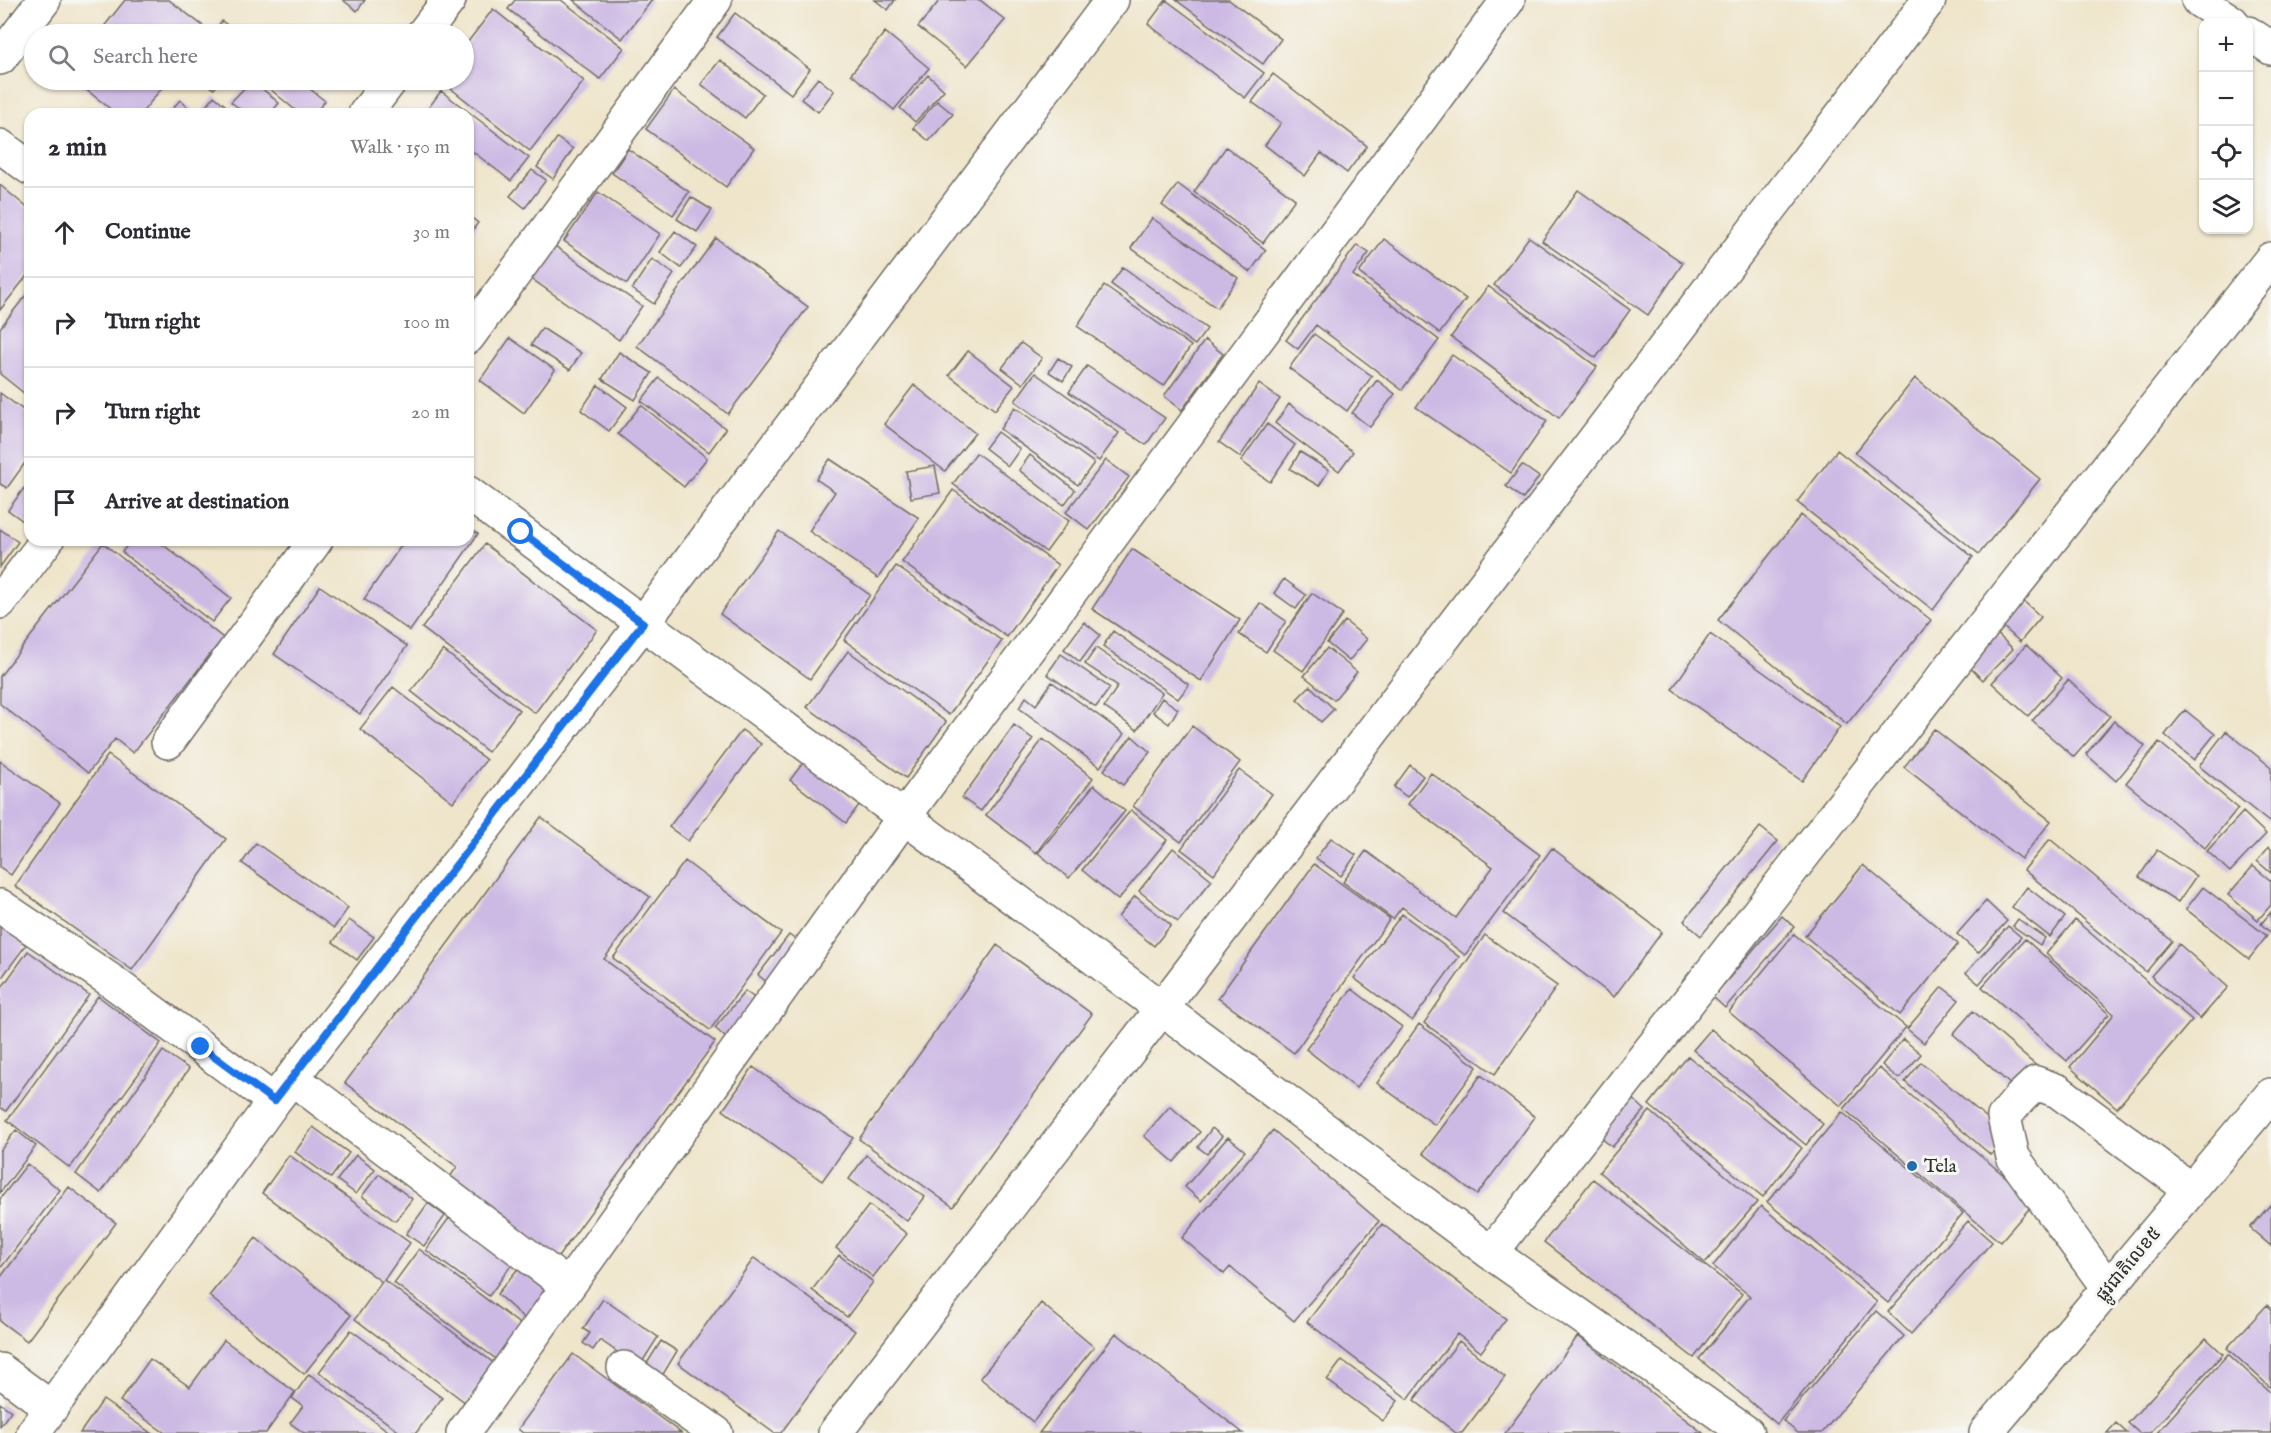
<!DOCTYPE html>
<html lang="en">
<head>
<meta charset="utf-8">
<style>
	body { margin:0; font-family:"IM FELL English","Noto Sans Khmer",serif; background:#f2f2f3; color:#2b2b33 }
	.controls { position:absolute; right:18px; top:18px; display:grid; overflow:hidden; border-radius:12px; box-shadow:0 2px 4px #0004 }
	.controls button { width:54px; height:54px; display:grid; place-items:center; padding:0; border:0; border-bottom:2px solid #e1e1e2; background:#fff; color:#2b2b33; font:30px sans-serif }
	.stop { position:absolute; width:18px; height:18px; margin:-14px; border:4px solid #1a73e8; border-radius:50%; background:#fff }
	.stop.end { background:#1a73e8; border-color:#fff; box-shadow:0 2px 6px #0008 }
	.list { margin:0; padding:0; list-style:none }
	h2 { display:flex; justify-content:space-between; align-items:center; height:78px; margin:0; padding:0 24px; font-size:26px }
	h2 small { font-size:20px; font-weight:400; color:#7c7c81 }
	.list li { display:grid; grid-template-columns:39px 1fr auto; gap:18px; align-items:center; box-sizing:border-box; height:90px; padding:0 24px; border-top:2px solid #e1e1e2 }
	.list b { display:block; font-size:22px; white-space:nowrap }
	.list em { font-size:20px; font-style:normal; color:#7c7c81 }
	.icon { flex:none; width:33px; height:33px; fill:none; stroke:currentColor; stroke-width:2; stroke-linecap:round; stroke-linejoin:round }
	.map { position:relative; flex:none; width:2271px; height:1433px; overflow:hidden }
	.search { position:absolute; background:#fff; box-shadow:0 2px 4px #0004; left:24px; top:24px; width:450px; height:66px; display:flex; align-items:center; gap:15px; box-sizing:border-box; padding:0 21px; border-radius:33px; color:#7c7c81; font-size:22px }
	.panel { position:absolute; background:#fff; box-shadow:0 2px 4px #0004; left:24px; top:108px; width:450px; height:438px; border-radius:18px }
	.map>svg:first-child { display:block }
	.building { fill:#cdbae4 }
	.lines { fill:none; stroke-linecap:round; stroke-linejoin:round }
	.minor-casing { stroke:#706c63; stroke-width:36 }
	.highway-casing { stroke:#706c63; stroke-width:36 }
	.minor { stroke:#fff; stroke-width:33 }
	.highway { stroke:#fff; stroke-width:33 }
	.route { stroke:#1a73e8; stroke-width:8 }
	.poi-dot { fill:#1f6fb2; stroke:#f6f6f2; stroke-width:2 }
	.labels { text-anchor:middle; stroke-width:6; stroke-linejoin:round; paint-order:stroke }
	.poi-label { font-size:18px; fill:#2b2b2b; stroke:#f6f6f2; text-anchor:start }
	.street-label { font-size:18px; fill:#2b2b2b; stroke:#f6f6f2 }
</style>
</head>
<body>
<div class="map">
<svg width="2271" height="1433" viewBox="0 0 2271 1433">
	<rect width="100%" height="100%" fill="#f6f6f2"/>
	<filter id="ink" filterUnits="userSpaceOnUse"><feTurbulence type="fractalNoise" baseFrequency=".0167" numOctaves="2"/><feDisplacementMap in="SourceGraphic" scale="12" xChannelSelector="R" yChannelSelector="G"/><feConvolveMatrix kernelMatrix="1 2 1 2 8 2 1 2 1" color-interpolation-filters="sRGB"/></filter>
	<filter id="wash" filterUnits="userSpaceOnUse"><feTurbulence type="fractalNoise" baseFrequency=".008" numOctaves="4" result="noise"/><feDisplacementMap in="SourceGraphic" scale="24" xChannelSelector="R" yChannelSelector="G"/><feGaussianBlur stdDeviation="1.35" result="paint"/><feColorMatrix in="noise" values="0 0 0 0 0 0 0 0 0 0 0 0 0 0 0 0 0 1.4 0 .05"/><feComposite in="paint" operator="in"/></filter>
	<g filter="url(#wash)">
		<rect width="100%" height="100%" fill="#efe5cb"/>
		<g id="blocks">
			<path class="building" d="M125,0H169L207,29L203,34H98Z
				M343,0H365L357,11Z
				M515,0H561L624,48L600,79L508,9Z
				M573,0H652L622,39Z
				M875,0H895L888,10Z
				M940,0H980L1005,20L967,66L918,27Z
				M1166,0L1264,73L1245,98L1148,24Z
				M1176,0H1229L1281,39L1263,64Z
				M493,9L584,81L530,151L440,80H464V47Z
				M735,13L810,69L791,94L717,37Z
				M222,21L239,34H211Z
				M885,32L929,68L894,110L851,74Z
				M720,60L763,94L745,118L701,84Z
				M1273,74L1367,146L1347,173L1321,153L1305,176L1265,145L1281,123L1252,102Z
				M928,75L944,90L915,122L900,108Z
				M818,78L834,91L818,112L801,99Z
				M74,80H168L141,114H117Z
				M203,80H222L214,89Z
				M252,80L279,103L270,114H246L231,102Z
				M267,80H299L325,101L314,114H300L264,84Z
				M674,90L754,148L726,187L646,129Z
				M441,91L529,158L511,181L468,148V114H424Z
				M214,96L236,114H208L203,110Z
				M180,100L196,114H168Z
				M937,101L953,114L929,141L913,128Z
				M557,138L573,149L553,179L537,167Z
				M1226,147L1295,199L1263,243L1194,192Z
				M628,149L689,192L673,215L612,173Z
				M532,170L546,180L525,208L510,196Z
				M1178,184L1266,250L1250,272L1162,205Z
				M0,185L30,210V272L0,310Z
				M1578,190L1683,263L1648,315L1542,241Z
				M598,192L660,234L627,284L564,241Z
				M691,197L712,210L697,232L677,219Z
				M468,215L478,223L468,236Z
				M1152,218L1238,278L1217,308L1131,248Z
				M675,231L697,247L681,268L660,252Z
				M1529,237L1630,310L1596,358L1494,285Z
				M716,238L808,307L728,414L637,346Z
				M1384,239L1466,299L1440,333L1359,273Z
				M552,244L642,306L619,340L529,277Z
				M1357,245L1369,253L1353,275L1439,340L1402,390L1316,325L1298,349L1286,340Z
				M652,259L674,274L654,304L632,289Z
				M1123,267L1207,329L1195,345L1111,284Z
				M1104,286L1191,346L1164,386L1077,326Z
				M1488,286L1597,367L1559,418L1451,337Z
				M30,290V398L0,374V328Z
				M542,328L581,353L570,370L531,345Z
				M1314,334L1372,376L1347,411L1289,368Z
				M510,338L555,370L524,413L480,380Z
				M1205,340L1223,354L1182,410L1164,396Z
				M1021,343L1042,358L1023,384L1002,368Z
				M968,351L1014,386L995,410L949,375Z
				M619,352L652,373L635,400L602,379Z
				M1452,355L1547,421L1511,473L1416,407Z
				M1058,358L1072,367L1063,381L1049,372Z
				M1087,366L1165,418L1146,445L1069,392Z
				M1035,373L1119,433L1099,461L1015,401Z
				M659,378L726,429L709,452L641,401Z
				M1915,378L2040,479L1979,554L1855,453Z
				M1377,380L1395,394L1370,427L1352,413Z
				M1259,384L1280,399L1240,457L1219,442Z
				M598,385L627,407L609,431L581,410Z
				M914,385L975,433L945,471L884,424Z
				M0,393L30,415V456L7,488L0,484Z
				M1289,404L1353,452L1339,471L1275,423Z
				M641,405L707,458L684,487L618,434Z
				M1015,407L1094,463L1078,485L1000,429Z
				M1267,424L1295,445L1270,482L1241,461Z
				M997,432L1020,449L1008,466L985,448Z
				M1837,450L1973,557L1933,610L1797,502Z
				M1300,452L1329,470L1319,486L1290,469Z
				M976,453L1069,521L1046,552L953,484Z
				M1030,455L1075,490L1064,505L1019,470Z
				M830,459L919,518L878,578L809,531L835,492L816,479Z
				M1106,460L1129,477L1089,530L1066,512Z
				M1522,465L1539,477L1523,499L1506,486Z
				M935,466L940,493L911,498L906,471Z
				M24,488L30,493V526L8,510Z
				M953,490L1058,565L1007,637L902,562Z
				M1801,515L1931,620L1847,724L1718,620Z
				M468,527L478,534L410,631L364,599L405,540H468Z
				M0,529L18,542L0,567Z
				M779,531L870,595L810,679L720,614Z
				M131,540H157L231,598L212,622L122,552Z
				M103,543L223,638L133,753L115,739L88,773L0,704V676Z
				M485,544L597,630L535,713L422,628Z
				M1132,549L1240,620L1201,681L1092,609Z
				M896,566L1002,641L949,715L844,640Z
				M1284,579L1306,595L1296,609L1274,593Z
				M320,586L407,646L360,714L274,654Z
				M1312,593L1343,614L1303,671L1273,650Z
				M2020,598L2041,617L2020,642L1999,623Z
				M1260,603L1286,621L1266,652L1239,634Z
				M1345,621L1367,639L1349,661L1327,643Z
				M1084,622L1100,635L1080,662L1064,649Z
				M1991,628L2013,649L1983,680L1961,659Z
				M1113,631L1189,685L1178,699L1103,646Z
				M1710,634L1840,727L1802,781L1672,689Z
				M2026,645L2062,678L2028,716L1992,683Z
				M1096,648L1162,693L1137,730L1104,707L1118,686L1085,664Z
				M1327,648L1357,672L1334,700L1304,676Z
				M443,650L519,710L488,752L411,691Z
				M848,651L946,722L906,778L807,707Z
				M1061,654L1110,688L1096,707L1047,674Z
				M2068,680L2110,716L2074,757L2032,721Z
				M1052,682L1124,734L1100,767L1019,708L1026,697L1036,705Z
				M1310,686L1334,709L1321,722L1297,699Z
				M393,687L486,760L453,802L360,729Z
				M1162,698L1178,709L1169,724L1153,712Z
				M2185,710L2215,734L2194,760L2165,735Z
				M2114,721L2145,746L2116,781L2086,754Z
				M1014,725L1033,739L981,811L962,798Z
				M1192,726L1240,762L1181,842L1133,806Z
				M1934,729L2051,821L2021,859L1904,767Z
				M742,730L761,744L688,841L669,827Z
				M2226,731L2271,767V819L2269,822L2199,766Z
				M1132,736L1150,752L1123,785L1104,770Z
				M1043,739L1093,778L1036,853L986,815Z
				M2159,742L2238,808L2205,848L2126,783Z
				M108,755L226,839L132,970L15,886Z
				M0,761L60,803L11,875L0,867Z
				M803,763L859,805L846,823L790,780Z
				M1410,765L1423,776L1407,797L1394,787Z
				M1239,770L1272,794L1214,874L1181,849Z
				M1431,773L1540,855L1465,955L1402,907L1393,919L1343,882L1366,851L1456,918L1493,867L1408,804Z
				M1094,785L1125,811L1069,878L1038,853Z
				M1131,810L1167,840L1118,900L1082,870Z
				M2243,812L2266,834L2230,872L2207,851Z
				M541,817L650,897L604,959L715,1042L553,1264L445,1184L457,1167L345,1083Z
				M1760,827L1778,841L1701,936L1684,921Z
				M1331,838L1356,855L1341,876L1316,858Z
				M2050,839L2172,941L2146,972L2024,870Z
				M256,843L348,908L334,928L242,863Z
				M2269,847L2271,849V873L2257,861Z
				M1173,848L1212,880L1178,922L1139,891Z
				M1552,848L1662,932L1614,997L1504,913Z
				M2157,850L2196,876L2178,902L2139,877Z
				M685,861L781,933L710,1030L613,958Z
				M1314,864L1390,919L1294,1053L1218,998Z
				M1863,865L1958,944L1900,1015L1805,936Z
				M2253,866L2271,881V905L2258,920L2228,895Z
				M2027,887L2065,917L2050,937L2012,907Z
				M2203,887L2267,936L2249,959L2186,909Z
				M1135,896L1171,925L1154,946L1118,917Z
				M1986,901L2007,921L1978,953L1957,934Z
				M2271,912V933L2261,924Z
				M1402,914L1459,957L1412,1021L1354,978Z
				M1782,916L1794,927L1725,1008L1713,997Z
				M2018,919L2045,938L2040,945L2013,926Z
				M349,920L374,937L357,960L333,942Z
				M2075,920L2192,1020L2117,1108L2070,1067L2114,1014L2046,954Z
				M0,925L26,945L0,980Z
				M2008,926L2021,937L1979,984L1966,973Z
				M1794,934L1906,1027L1841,1106L1729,1012Z
				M789,935L800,943L768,983L758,975Z
				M1485,935L1557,986L1495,1074L1424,1023Z
				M2025,939L2109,1014L2067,1061L1982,987Z
				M2179,944L2228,987L2200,1019L2151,976Z
				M997,945L1092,1014L953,1207L859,1139Z
				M28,951L89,995L6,1111L0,1107V990Z
				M1942,987L1959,1000L1924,1043L1907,1029Z
				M1352,989L1402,1027L1356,1088L1306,1049Z
				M745,991L756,999L725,1037L715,1028Z
				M98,996L161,1043L70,1168L7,1120Z
				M1973,1011L2048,1076L2028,1100L1953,1034Z
				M1419,1024L1477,1067L1435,1125L1377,1083Z
				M1711,1029L1823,1124L1806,1145L1693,1050Z
				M1903,1039L1921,1054L1899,1079L1882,1065Z
				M163,1051L189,1069L101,1193L76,1174Z
				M1688,1056L1802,1148L1763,1197L1649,1105Z
				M1921,1062L2007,1135L1991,1155L1905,1082Z
				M753,1067L853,1138L822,1181L723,1110Z
				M1879,1068L2035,1202L2000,1242L1844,1109Z
				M1481,1075L1535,1117L1477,1195L1423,1153Z
				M1633,1099L1645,1110L1612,1147L1600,1137Z
				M1170,1106L1200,1132L1174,1162L1144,1136Z
				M1650,1111L1757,1202L1705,1263L1599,1172Z
				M1842,1112L1963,1213L1888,1303L1767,1202Z
				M313,1127L349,1153L331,1178L295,1152Z
				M1212,1128L1222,1136L1207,1154L1198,1147Z
				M16,1130L36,1146L0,1193V1151Z
				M1273,1130L1379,1221L1294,1321L1230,1267L1224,1274L1182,1238Z
				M1228,1137L1245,1151L1201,1201L1185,1187Z
				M289,1155L410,1243L384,1280L495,1364L466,1403L355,1319L382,1282L262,1193Z
				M356,1155L375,1169L356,1194L337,1180Z
				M866,1155L925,1197L907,1221L849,1179Z
				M27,1164L60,1190L0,1269V1199Z
				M379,1174L412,1199L395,1221L362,1196Z
				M1593,1179L1742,1294L1694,1358L1544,1242Z
				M69,1187L116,1223L27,1341L0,1321V1278Z
				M428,1203L445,1216L424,1246L406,1234Z
				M2271,1204V1246L2250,1228Z
				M869,1205L907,1234L873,1277L836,1248Z
				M1761,1206L1877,1302L1777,1424L1699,1359L1750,1296L1713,1266Z
				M449,1218L512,1264L489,1296L426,1250Z
				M1968,1221L1992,1242L1911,1334L1888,1312Z
				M1382,1224L1506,1319L1481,1352L1457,1334L1408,1399L1307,1322Z
				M256,1238L351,1315L304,1374L209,1296Z
				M419,1249L525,1328L500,1362L394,1283Z
				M839,1255L873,1282L847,1317L812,1290Z
				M754,1258L855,1331L781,1433H774L678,1363Z
				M521,1265L550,1290L525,1319L497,1294Z
				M603,1299L658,1337L639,1367L600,1340L593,1350L583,1343L590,1333L583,1329Z
				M1041,1303L1094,1347L1033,1422L980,1378Z
				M2267,1305L2271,1309V1388L2227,1348Z
				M1876,1311L1904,1336L1822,1433H1798L1783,1421Z
				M351,1330L442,1398L416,1433H401L319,1372Z
				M1116,1333L1243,1433H1039Z
				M1578,1336L1703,1433H1505Z
				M2206,1338L2223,1354L2150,1433H2139L2128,1423Z
				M224,1340L295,1392L266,1433H165L120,1401L150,1359L190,1387Z
				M661,1341L677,1351L656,1386L639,1376Z
				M1459,1341L1505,1377L1462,1433H1456L1414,1400Z
				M573,1354L681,1433H523L518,1429Z
				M2228,1354L2271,1393V1433H2157Z
				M1342,1360L1398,1401L1383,1421L1327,1380Z
				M309,1374L391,1433H304L290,1423L303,1406L292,1398Z
				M103,1400L151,1433H80Z
				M0,1403L11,1411L0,1426Z
				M2116,1423L2127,1433H2107Z"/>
		</g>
	</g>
	<g filter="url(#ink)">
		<use href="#blocks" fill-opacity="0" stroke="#706c63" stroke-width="1.5"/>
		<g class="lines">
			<g class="minor-casing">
				<path id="minor" d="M2198,0L2232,22
					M2248,33L2271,48
					M423,34L449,0
					M0,58L44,0
					M365,114L391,80
					M0,146L30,168
					M468,337L715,0
					M468,493L1491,1253L1747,1433
					M0,602L47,540
					M168,742L316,540
					M0,906L110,980L274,1101
					M292,1078L568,1286
					M1491,1253L2271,259
					M2108,1288L2013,1157L2004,1117L2020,1098L2036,1083L2058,1091L2191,1190
					M624,1368L716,1433
					M0,1370L50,1407
					M33,1433L274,1101L643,623L1112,0
					M463,1433L904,817L1508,0
					M835,1433L1162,1008L1929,0"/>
			</g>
			<g class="highway-casing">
				<path id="highway" d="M1986,1433L2271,1095"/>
			</g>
			<use href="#minor" class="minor"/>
			<use href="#highway" class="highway"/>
		</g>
	</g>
	<g class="lines" filter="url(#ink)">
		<path class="route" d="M201,1047L274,1101L643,623L521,532"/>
	</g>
	<circle class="poi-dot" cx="1912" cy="1166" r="6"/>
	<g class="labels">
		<g class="poi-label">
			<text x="1924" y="1172">Tela</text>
		</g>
		<g class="street-label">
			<text transform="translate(2128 1264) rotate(-50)" y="6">ផ្លូវជាតិលេខ៥</text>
		</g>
	</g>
</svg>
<div class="controls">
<button>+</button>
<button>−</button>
<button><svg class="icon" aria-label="locate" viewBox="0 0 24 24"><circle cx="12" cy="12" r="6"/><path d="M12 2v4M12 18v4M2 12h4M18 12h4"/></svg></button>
<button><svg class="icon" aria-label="layers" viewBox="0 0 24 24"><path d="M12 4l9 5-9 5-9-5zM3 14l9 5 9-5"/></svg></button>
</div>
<div class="stop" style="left:521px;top:532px"></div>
<div class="stop end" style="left:201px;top:1047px"></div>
<div class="search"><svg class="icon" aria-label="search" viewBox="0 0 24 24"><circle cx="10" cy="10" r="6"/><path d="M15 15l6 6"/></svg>Search here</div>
<section class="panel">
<h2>2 min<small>Walk · 150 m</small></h2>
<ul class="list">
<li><svg class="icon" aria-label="ahead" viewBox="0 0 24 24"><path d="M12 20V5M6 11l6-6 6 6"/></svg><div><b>Continue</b></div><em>30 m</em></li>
<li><svg class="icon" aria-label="right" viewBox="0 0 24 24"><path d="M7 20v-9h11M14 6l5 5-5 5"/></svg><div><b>Turn right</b></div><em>100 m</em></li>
<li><svg class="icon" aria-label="right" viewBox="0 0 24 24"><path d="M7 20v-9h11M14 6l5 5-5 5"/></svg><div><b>Turn right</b></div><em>20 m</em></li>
<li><svg class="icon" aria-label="arrive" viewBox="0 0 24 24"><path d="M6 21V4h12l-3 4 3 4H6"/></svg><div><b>Arrive at destination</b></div></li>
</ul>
</section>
</div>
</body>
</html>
